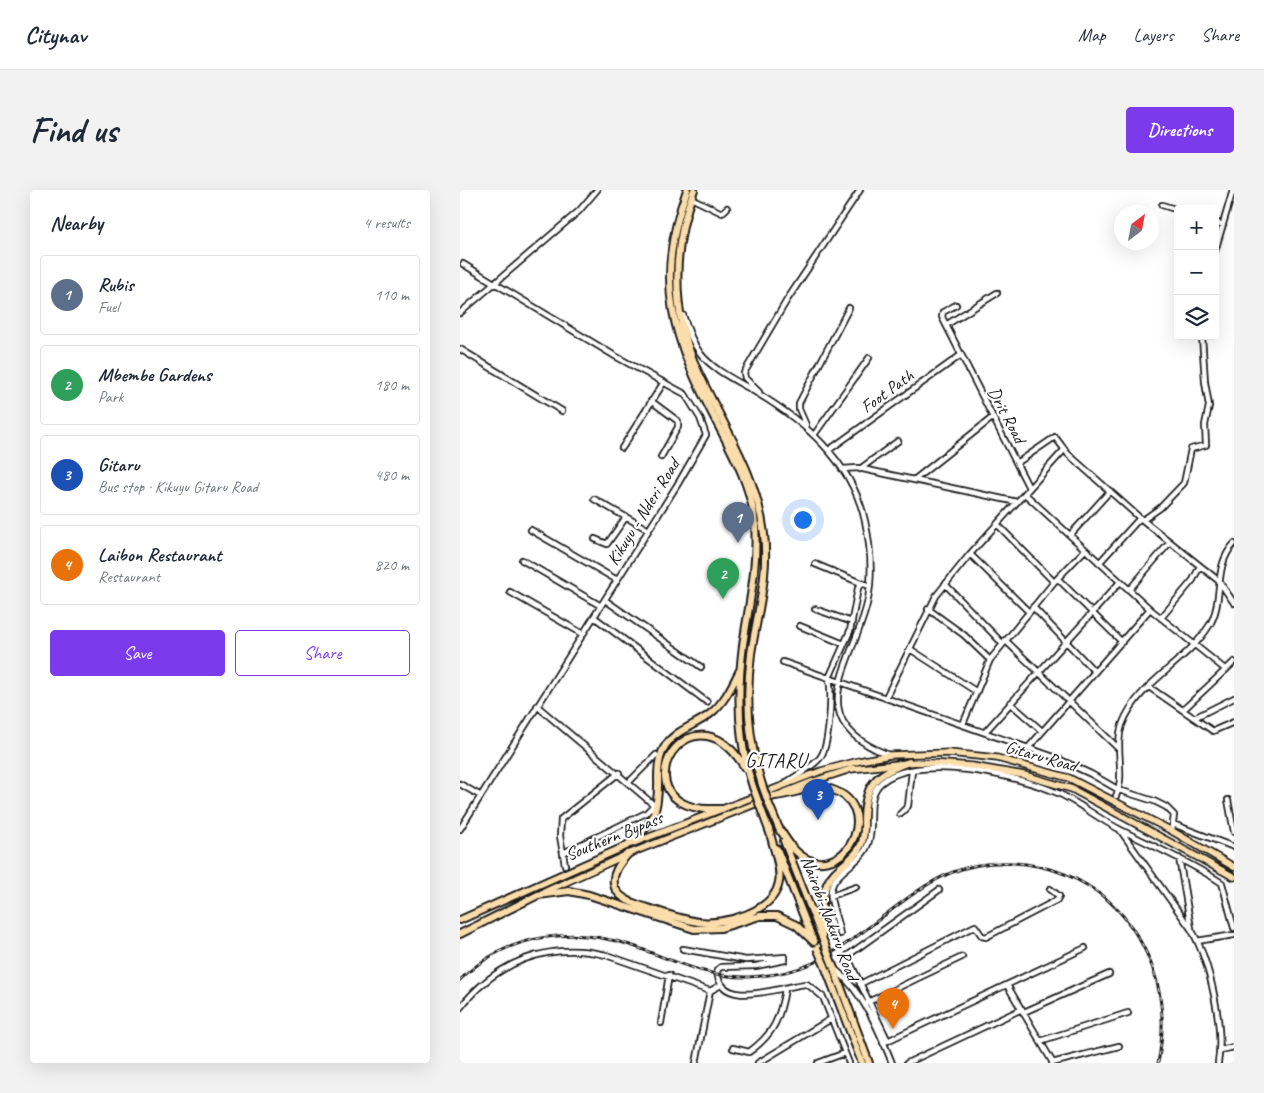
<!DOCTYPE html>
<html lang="en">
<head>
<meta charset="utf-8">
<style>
	body { margin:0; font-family:Caveat,sans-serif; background:#f2f2f3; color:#1f2937 }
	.controls { position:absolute; right:15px; top:15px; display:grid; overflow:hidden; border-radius:5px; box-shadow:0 5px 20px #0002 }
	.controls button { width:45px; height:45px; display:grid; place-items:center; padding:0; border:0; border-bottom:1px solid #e0e1e3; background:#fff; color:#1f2937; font:25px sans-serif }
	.compass { position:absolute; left:654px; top:15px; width:45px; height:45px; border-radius:50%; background:#fff; box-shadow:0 5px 20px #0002; rotate:32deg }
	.you { position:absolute; left:342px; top:329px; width:18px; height:18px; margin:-12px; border:4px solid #fff; border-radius:50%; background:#1a73e8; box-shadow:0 0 0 8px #1a73e833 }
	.badge { display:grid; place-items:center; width:32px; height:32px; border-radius:50%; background:#7c3aed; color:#fff; font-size:16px; font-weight:700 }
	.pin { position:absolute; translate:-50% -41px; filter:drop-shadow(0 1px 2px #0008) }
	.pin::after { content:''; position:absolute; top:26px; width:18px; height:15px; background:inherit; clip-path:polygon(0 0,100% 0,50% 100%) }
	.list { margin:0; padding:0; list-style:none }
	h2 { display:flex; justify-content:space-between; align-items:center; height:65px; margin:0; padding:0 20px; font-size:21px }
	h2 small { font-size:16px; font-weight:400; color:#747a83 }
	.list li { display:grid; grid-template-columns:32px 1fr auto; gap:15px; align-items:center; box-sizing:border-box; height:80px; margin:0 10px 10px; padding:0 10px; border:1px solid #e0e1e3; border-radius:5px }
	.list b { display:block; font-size:19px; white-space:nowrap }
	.list p { margin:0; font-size:16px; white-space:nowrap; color:#747a83 }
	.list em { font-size:16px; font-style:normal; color:#747a83 }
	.actions { display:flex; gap:10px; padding:15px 20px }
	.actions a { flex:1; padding:11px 0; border:1px solid #7c3aed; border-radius:5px; text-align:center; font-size:18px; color:#7c3aed }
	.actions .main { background:#7c3aed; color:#fff }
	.icon { flex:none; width:28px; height:28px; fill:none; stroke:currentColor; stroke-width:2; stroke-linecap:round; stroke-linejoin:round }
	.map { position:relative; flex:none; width:774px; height:873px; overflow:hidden; border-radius:5px }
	header { display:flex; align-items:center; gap:30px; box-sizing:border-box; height:70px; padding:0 25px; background:#fff; border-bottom:1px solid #e0e1e3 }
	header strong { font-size:24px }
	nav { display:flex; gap:28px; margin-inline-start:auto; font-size:18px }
	.intro { display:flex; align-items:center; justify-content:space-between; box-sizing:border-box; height:120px; padding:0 30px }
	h1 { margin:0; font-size:35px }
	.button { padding:12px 22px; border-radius:5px; background:#7c3aed; color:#fff; font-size:18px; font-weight:700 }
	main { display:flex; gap:30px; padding:0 30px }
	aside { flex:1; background:#fff; border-radius:5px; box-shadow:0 5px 20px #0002 }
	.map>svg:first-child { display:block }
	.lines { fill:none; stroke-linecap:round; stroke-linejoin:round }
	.minor-tunnel { stroke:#ddd; stroke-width:4.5; stroke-dasharray:4.5 2; stroke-linecap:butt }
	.minor-casing { stroke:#1c1c1c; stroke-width:8 }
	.major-casing { stroke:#1c1c1c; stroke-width:9 }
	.highway-casing { stroke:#1c1c1c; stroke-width:10 }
	.minor { stroke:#fff; stroke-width:4.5 }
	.major { stroke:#fbddab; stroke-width:5.5 }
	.highway { stroke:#fbddab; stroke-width:6 }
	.rail-casing { stroke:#1c1c1c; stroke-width:3 }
	.rail { stroke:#fff; stroke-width:1; stroke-dasharray:4; stroke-linecap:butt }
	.highway-bridge-casing { stroke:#1c1c1c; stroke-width:10; stroke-linecap:butt }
	.highway-bridge { stroke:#fbddab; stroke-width:6 }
	.labels { text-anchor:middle; stroke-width:4.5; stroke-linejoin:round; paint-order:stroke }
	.street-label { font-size:18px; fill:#1c1c1c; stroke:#fff }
	.quarter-label { font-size:20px; letter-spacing:1px; fill:#1c1c1c; stroke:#fff }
</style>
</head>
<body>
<header>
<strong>Citynav</strong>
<nav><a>Map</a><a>Layers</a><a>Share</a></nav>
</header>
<div class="intro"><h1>Find us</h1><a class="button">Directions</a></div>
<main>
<aside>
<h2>Nearby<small>4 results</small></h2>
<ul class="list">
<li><span class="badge" style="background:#5c6f8a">1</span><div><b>Rubis</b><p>Fuel</p></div><em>110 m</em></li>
<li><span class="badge" style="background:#2e9e5b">2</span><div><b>Mbembe Gardens</b><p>Park</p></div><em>180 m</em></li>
<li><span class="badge" style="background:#1a4fb4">3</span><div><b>Gitaru</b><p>Bus stop · Kikuyu Gitaru Road</p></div><em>480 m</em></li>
<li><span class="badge" style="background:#e8710a">4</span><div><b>Laibon Restaurant</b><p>Restaurant</p></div><em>820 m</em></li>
</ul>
<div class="actions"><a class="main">Save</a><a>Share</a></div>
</aside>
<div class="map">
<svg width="774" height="873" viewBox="0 0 774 873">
	<rect width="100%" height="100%" fill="#fff"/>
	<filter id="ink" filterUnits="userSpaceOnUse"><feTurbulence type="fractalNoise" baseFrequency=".02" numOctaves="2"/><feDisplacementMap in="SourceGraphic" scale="10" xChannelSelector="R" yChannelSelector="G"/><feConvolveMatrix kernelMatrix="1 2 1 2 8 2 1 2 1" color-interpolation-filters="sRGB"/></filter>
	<g filter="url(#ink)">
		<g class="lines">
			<path class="minor-tunnel" d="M647,624L656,606"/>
			<g class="minor-casing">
				<path id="minor" d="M231,8L262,23L267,18
					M702,15L718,20
					M755,32L763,35
					M755,61L773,0
					M496,115L483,122L482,127L569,298
					M0,123L119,21L137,0
					M223,125C227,138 232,152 240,163C253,180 275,190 292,200C343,230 392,271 405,331C411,358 413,387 407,414C392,476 339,531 429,565
					M486,135L537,103
					M0,159L102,221
					M299,202L285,188L284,183L327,110L400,0
					M191,211L218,231V237L201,267
					M346,235L339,219V213L389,118
					M354,245L409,168
					M162,258L204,192
					M369,260L501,165
					M557,273L595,247L608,264L680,328L759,391L774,413
					M382,279L398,278L557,312
					M400,279L438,251
					M454,290L532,228
					M565,304L690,419L766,480
					M134,309L187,339
					M683,330L700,318L724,293L731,259L746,255L745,235L749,216L745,192L742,146
					M537,334L594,392
					M71,340L157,390
					M611,344L650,301
					M135,349L147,354L166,327
					M510,364L569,422
					M62,370L141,416
					M639,373L680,328
					M355,374L401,393
					M598,389L662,452
					M485,394L542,453
					M669,400L710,352
					M50,402L123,444
					M145,410L241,477
					M573,417L635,482
					M355,419L392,432
					M468,419L504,445L530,470
					M134,427L247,512
					M701,428L733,390L740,376
					M340,436L384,454
					M545,450L658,558
					M450,459L517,502
					M323,472L594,567L631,584L659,600L694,611L706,617L714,625L712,641
					M689,497L753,541L774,532
					M426,507L476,406L510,364L604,260
					M550,513L582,541
					M77,516L194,615L186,623L103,663
					M723,520L774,472
					M734,528L774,508
					M503,534L530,470L594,392L625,360
					M525,542L660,392
					M568,558L690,419
					M169,592L196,565
					M327,592C337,585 350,579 359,569C370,558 372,504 369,488L390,441L398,398L401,393L410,396
					M0,594L21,606
					M656,606C666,585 654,558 662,535C678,492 726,473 749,436C765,411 752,377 774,354
					M768,610L774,642
					M440,624L448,616L452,581
					M713,634L774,657
					M0,639L219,292L246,245L240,228L225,204L155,166L3,74
					M660,640L731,739C750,771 764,836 758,873
					M719,668L731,738
					M105,675L100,646L101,629L159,583
					M371,706L396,697
					M380,744C378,732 373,720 371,708C367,682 402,675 408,654C415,635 406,611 418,596C450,560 562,586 600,604C621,614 640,630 661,640C695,657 730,672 762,693L774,738
					M737,751L774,745
					M223,759L286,770L325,767V770L296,776L261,777L257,780C259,823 324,795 347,794L363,807L389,873
					M375,779C403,802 419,840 432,873
					M400,794L515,736L522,746L526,747L597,710L599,706L590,699
					M547,795L593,873
					M408,812L502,767
					M0,818C36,772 88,751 146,765L250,801L261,795
					M564,822L649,784
					M201,833L209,785
					M428,851L387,766L479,700
					M580,851L668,823
					M423,853L625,758
					M273,858L289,862C314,844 320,828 325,799
					M760,860L774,857
					M236,873L250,801
					M298,873L371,829
					M358,873L385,863
					M447,873L562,819
					M592,873L659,856"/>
			</g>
			<g class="major-casing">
				<path id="major" d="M171,654L361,581L399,571L430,565L489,563L537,568L609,588L712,641L774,677
					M80,704L168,664L351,592L391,579L457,572L512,576L564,585L612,599L774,687"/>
			</g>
			<g class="highway-casing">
				<path id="highway" d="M227,0C193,93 213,149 257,233C274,265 292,298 295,335C298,377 289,414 283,455C277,502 277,551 293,597
					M234,0C212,57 211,121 236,177C261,233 297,282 304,344C309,385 297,424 291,464C285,510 288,551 302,595
					M314,606C334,605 350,594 370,599C422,614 390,688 347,669C334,663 326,649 319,638
					M308,612L320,641
					M300,616L310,643
					M262,619C250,619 239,620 227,615C170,592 236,496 285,578
					M324,651L365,755
					M317,659L353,750
					M168,664C160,673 150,685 155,698C161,711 179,715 191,719C207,724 223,730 239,732C265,735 314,722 319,692C322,678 312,654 309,639
					M0,730L166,656C194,635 199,621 198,587C198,577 199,567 204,558C214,540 235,536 250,524C264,513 272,496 280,480
					M0,744L78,705L109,701L129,705L234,739L261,738L300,726H317L336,735L354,752
					M362,748C362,725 358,700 375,682C384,673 396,667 401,655C405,646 404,637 404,628C405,592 417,584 449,572
					M372,773L409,873
					M365,776L402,873"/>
			</g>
			<use href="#minor" class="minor"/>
			<use href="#major" class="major"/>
			<use href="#highway" class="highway"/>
			<g class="rail-casing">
				<path id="rail" d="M0,790C46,744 113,735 173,756C210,769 248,788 288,787C310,786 333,782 353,773C437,732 473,653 582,677C613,684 644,702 664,727C698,770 709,819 698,873"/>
			</g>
			<use href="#rail" class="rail"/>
			<g class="highway-bridge-casing">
				<path id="highway-bridge" d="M302,595L308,612
					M293,597L300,616
					M365,755L372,773
					M357,758L365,776"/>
			</g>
			<use href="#highway-bridge" class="highway-bridge"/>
		</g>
	</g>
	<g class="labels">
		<g class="street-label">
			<text transform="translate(427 201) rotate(-36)" y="6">Foot Path</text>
			<text transform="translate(547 225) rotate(62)" y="6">Drit Road</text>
			<text transform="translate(183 322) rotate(-58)" y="6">Kikuyu - Nderi Road</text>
			<text transform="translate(581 566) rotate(16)" y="6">Gitaru Road</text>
			<text transform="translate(154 646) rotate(-22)" y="6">Southern Bypass</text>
			<text transform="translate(370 728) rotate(69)" y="6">Nairobi-Nakuru Road</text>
		</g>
		<g class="quarter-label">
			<text x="316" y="577">GITARU</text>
		</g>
	</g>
</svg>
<div class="controls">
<button>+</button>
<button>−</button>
<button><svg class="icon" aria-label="layers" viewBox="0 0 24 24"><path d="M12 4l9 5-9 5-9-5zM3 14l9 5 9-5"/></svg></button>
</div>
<svg class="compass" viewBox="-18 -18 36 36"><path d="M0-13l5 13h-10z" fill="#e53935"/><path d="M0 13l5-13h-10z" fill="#747a83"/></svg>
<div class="you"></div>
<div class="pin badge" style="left:278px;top:353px;background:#5c6f8a">1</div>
<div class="pin badge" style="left:263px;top:409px;background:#2e9e5b">2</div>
<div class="pin badge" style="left:358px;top:630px;background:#1a4fb4">3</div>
<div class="pin badge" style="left:433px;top:839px;background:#e8710a">4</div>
</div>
</main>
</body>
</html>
